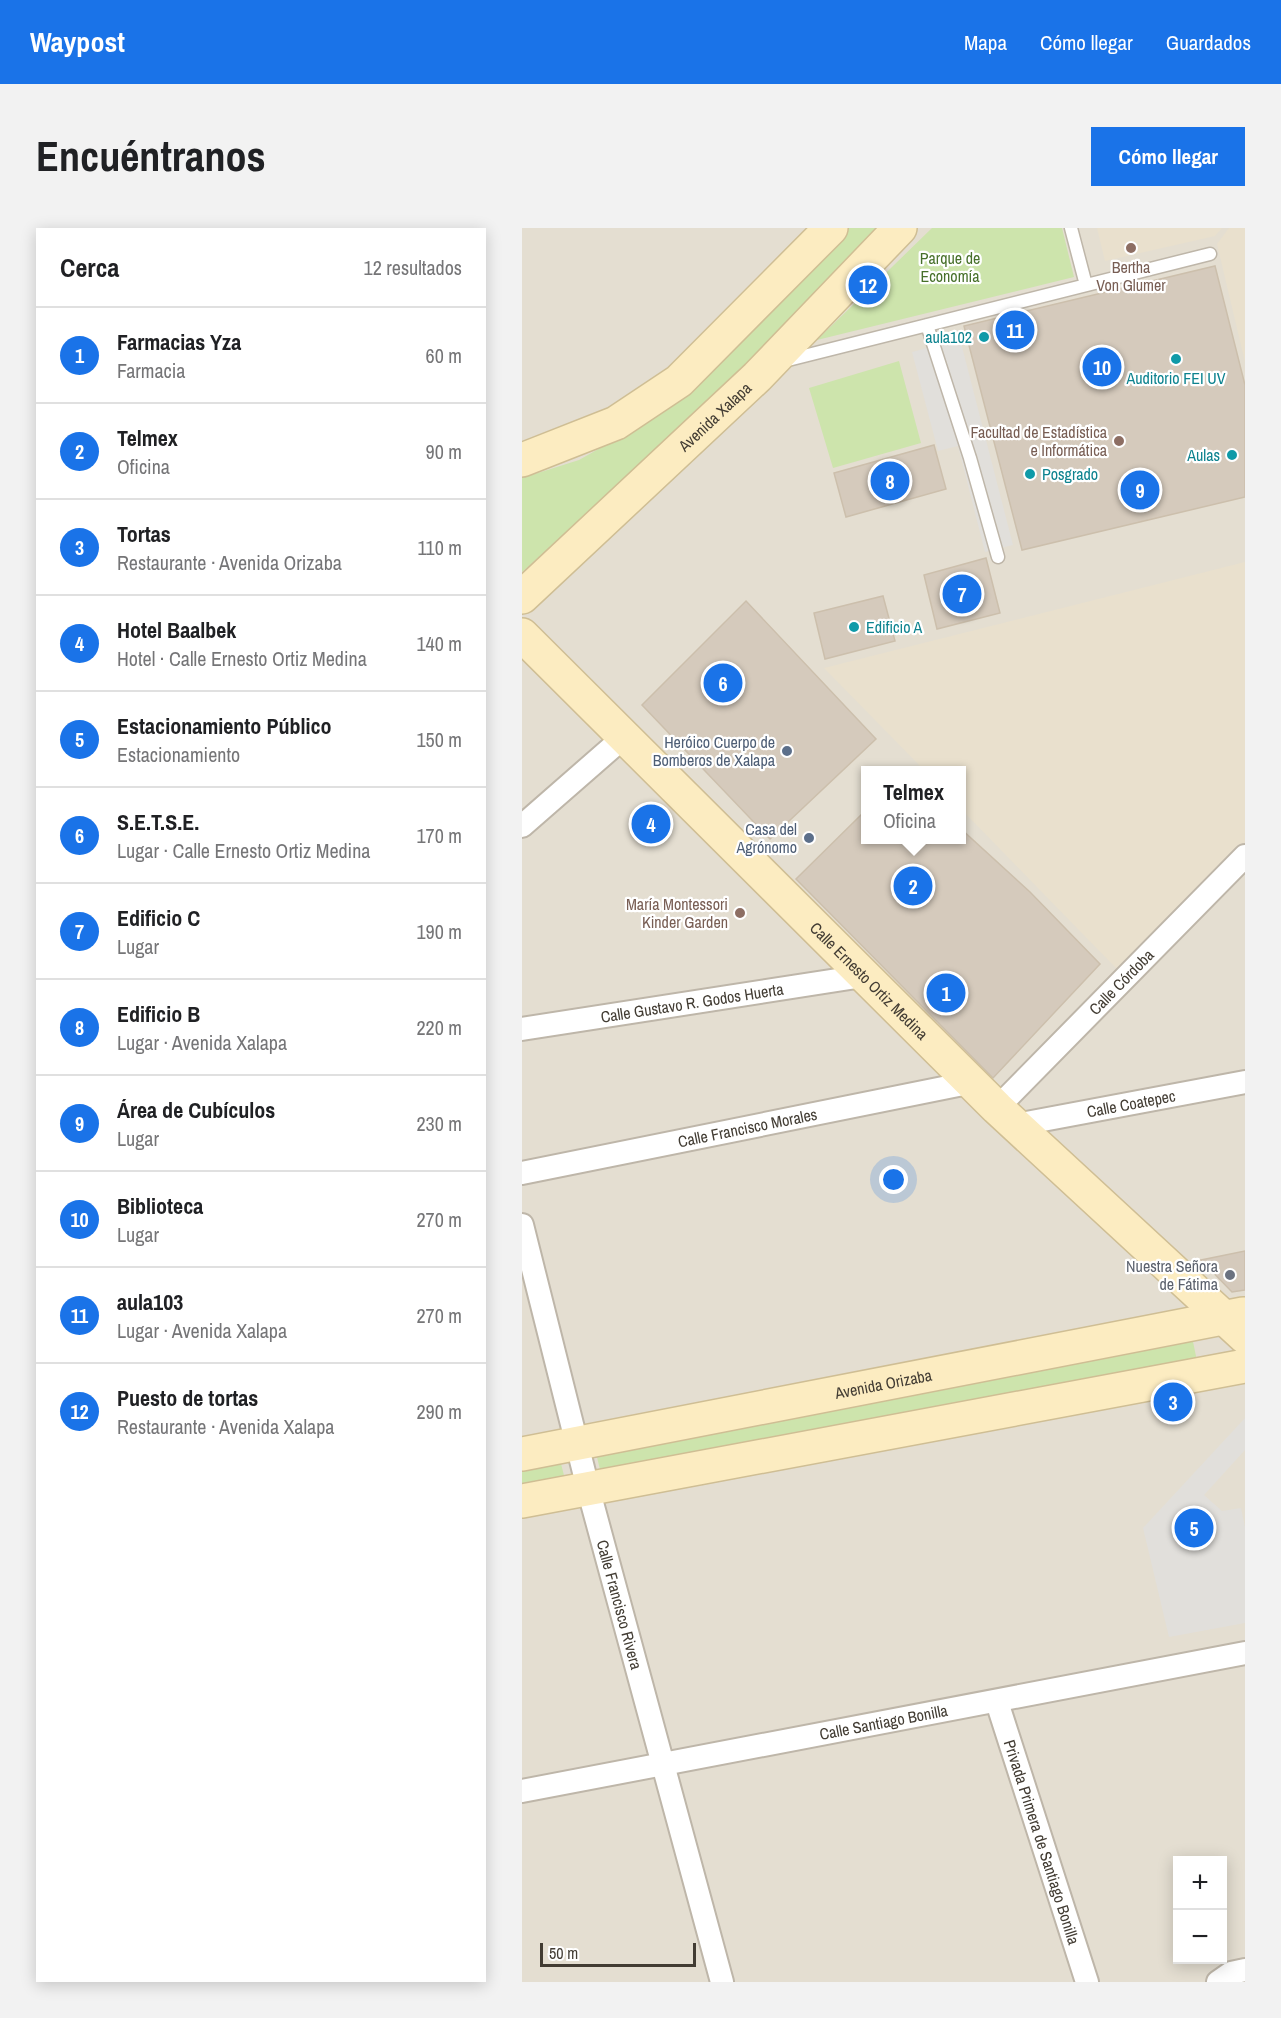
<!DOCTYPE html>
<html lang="es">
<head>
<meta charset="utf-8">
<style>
	body { margin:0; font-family:"Archivo Narrow",sans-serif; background:#f2f2f2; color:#202124 }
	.controls { position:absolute; right:18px; bottom:18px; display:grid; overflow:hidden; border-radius:0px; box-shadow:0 3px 15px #0003 }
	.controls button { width:54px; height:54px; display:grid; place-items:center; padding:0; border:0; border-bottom:2px solid #e0e0e0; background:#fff; color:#202124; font:30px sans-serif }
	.scale { position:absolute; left:18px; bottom:15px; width:156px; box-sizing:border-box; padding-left:6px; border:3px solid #423c33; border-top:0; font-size:16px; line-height:21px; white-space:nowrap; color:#423c33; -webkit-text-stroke:4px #fff; paint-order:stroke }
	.you { position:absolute; left:372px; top:952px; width:21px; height:21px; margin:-15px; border:4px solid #fff; border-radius:50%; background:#1a73e8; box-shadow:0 0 0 9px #1a73e833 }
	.badge { display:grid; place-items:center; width:39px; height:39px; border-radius:50%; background:#1a73e8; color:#fff; font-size:20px; font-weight:700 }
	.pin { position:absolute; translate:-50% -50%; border:3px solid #fff; box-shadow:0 2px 6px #0006 }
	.popup { position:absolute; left:339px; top:538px; width:105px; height:78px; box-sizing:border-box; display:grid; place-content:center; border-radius:0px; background:#fff; filter:drop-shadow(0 2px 4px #0005); font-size:20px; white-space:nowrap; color:#757577 }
	.popup b { font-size:22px; color:#202124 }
	.popup::after { content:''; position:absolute; left:50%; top:100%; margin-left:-12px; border:12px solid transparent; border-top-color:#fff }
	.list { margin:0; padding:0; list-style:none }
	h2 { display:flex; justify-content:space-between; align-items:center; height:78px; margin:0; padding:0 24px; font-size:26px }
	h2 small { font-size:20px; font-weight:400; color:#757577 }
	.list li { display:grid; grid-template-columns:39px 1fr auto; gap:18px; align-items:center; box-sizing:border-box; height:96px; padding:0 24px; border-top:2px solid #e0e0e0 }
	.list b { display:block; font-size:22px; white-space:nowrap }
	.list p { margin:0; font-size:20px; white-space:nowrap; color:#757577 }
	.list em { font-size:20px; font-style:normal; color:#757577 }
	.map { position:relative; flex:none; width:723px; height:1754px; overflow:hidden; border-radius:0px }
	header { display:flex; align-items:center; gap:36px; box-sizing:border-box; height:84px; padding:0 30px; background:#1a73e8; color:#fff }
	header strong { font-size:28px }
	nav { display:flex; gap:33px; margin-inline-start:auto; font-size:21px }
	.intro { display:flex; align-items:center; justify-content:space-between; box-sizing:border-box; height:144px; padding:0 36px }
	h1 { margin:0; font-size:42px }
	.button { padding:15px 27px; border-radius:0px; background:#1a73e8; color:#fff; font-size:21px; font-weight:700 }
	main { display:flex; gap:36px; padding:0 36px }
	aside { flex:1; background:#fff; border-radius:0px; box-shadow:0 3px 15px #0003 }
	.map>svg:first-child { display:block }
	.residential { fill:#e4ded1; fill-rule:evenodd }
	.education { fill:#e9e0cd }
	.green { fill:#cde4ac }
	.parking { fill:#e1dfdb }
	.building { fill:#d5cabc; stroke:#ccbfac; stroke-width:1.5 }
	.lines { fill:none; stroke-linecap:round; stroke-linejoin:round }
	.lane-casing { stroke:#beb6a9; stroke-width:15 }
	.street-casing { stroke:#beb6a9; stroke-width:26 }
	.secondary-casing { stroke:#cfbe94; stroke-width:36 }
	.lane { stroke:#fff; stroke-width:12 }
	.street { stroke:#fff; stroke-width:22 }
	.secondary { stroke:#fcecc1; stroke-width:33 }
	.education-dot { fill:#8d6e63; stroke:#fff; stroke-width:2 }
	.culture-dot { fill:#0f9aa8; stroke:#fff; stroke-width:2 }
	.service-dot { fill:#5c6f8a; stroke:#fff; stroke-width:2 }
	.worship-dot { fill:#6b7280; stroke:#fff; stroke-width:2 }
	.labels { text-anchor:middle; stroke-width:4.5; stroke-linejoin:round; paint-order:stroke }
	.park-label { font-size:16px; fill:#47702a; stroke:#fff }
	.education-label { font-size:16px; fill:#785e54; stroke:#fff; text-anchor:end }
	.culture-label { font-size:16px; fill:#0d838f; stroke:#fff; text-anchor:end }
	.street-label { font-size:16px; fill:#423c33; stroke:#fff }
	.service-label { font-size:16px; fill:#4e5e75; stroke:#fff; text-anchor:end }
	.worship-label { font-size:16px; fill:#5b616d; stroke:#fff; text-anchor:end }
</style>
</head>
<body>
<header>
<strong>Waypost</strong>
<nav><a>Mapa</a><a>Cómo llegar</a><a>Guardados</a></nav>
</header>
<div class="intro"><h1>Encuéntranos</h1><a class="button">Cómo llegar</a></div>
<main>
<aside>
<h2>Cerca<small>12 resultados</small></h2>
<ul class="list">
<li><span class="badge">1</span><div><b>Farmacias Yza</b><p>Farmacia</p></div><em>60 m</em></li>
<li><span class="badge">2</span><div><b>Telmex</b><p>Oficina</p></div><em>90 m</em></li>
<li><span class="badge">3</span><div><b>Tortas</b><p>Restaurante · Avenida Orizaba</p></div><em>110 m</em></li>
<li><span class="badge">4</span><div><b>Hotel Baalbek</b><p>Hotel · Calle Ernesto Ortiz Medina</p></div><em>140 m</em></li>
<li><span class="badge">5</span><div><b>Estacionamiento Público</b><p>Estacionamiento</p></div><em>150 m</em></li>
<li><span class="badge">6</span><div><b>S.E.T.S.E.</b><p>Lugar · Calle Ernesto Ortiz Medina</p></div><em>170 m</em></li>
<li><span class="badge">7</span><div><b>Edificio C</b><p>Lugar</p></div><em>190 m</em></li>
<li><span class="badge">8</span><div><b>Edificio B</b><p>Lugar · Avenida Xalapa</p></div><em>220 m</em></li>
<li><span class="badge">9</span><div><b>Área de Cubículos</b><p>Lugar</p></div><em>230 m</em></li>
<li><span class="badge">10</span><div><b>Biblioteca</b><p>Lugar</p></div><em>270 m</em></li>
<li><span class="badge">11</span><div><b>aula103</b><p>Lugar · Avenida Xalapa</p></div><em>270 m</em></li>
<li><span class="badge">12</span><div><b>Puesto de tortas</b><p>Restaurante · Avenida Xalapa</p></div><em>290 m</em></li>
</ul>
</aside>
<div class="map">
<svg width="723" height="1754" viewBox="0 0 723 1754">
	<rect width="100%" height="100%" fill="#f1ece3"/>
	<path class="residential" d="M0,0H723V1754H0ZM343,542H439V612H343ZM656,1632H700V1732H656Z"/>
	<path class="education" d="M575,0H700L693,8L583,33Z
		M707,0H723V134L695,16Z
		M723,334V614L596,742L439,581V542H402L302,440Z"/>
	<path class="green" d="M324,0H361L154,208L0,344V250L57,232L140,185Z
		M410,0H540L552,49L295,112Z
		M377,133L399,215L311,240L287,160Z
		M669,1104L675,1133L80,1250L74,1225Z
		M37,1228L44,1255L0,1264V1235Z"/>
	<path class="parking" d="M438,111L491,317L463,324L436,218L416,223L390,124Z
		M723,1190V1222L682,1267L700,1283L719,1280L723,1299V1395L647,1409L621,1300Z"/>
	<path class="building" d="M693,38L723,157V269L500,322L442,98Z
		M412,217L424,261L324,289L312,245Z
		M464,330L478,385L415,401L402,347Z
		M361,368L373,413L303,431L292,385Z
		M224,373L354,511L248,611L120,477Z
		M343,583V612H439V601L508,664L578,736L471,850L274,651Z
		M723,1023V1062L710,1064L679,1032Z"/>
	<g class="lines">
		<g class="lane-casing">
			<path id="lane" d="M549,0L564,57
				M405,97L448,230L476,329
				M262,133L688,26"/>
		</g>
		<g class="street-casing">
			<g id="street">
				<path d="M0,598L103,508"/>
				<path id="s1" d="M0,801L341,748"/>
				<path id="s2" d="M475,880L723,628"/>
				<path id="s3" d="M494,897L723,854"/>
				<path id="s4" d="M0,945L451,854"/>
				<path id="s5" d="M0,997L66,1260L200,1754"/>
				<path id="s6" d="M475,1474L565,1754"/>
				<path id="s7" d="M0,1563L723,1425"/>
				<path d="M696,1754L709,1745L723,1742"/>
			</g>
		</g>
		<g class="secondary-casing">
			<g id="secondary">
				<path d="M0,232L94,195L157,153L309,0"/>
				<path id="s8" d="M0,369L235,149L378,0"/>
				<path id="s9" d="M0,407L475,880L723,1109"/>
				<path id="s10" d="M0,1226L721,1086"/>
				<path d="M0,1273L723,1138"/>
			</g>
		</g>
		<use href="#lane" class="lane"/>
		<use href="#street" class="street"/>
		<use href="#secondary" class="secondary"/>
	</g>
	<g class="education-dot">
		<circle cx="609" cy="20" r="6"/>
		<circle cx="597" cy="213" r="6"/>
		<circle cx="218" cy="685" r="6"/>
	</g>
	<g class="culture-dot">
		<circle cx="462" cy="109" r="6"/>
		<circle cx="654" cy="131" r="6"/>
		<circle cx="710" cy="227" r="6"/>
		<circle cx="508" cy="246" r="6"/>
		<circle cx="332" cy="399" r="6"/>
	</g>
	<g class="service-dot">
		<circle cx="265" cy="523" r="6"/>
		<circle cx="287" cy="610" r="6"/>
	</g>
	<circle class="worship-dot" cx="708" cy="1047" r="6"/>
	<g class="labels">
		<g class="park-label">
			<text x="428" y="36">Parque de<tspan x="428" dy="18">Economía</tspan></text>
		</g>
		<g class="education-label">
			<text x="609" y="45" text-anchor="middle">Bertha<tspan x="609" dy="18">Von Glumer</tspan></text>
			<text x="585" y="210">Facultad de Estadística<tspan x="585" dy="18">e Informática</tspan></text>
			<text x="206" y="682">María Montessori<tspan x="206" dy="18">Kinder Garden</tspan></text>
		</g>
		<g class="culture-label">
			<text x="450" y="115">aula102</text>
			<text x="654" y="156" text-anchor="middle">Auditorio FEI UV</text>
			<text x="698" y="233">Aulas</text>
			<text x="520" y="252" text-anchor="start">Posgrado</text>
			<text x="344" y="405" text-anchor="start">Edificio A</text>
		</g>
		<g class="street-label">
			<text dy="6" stroke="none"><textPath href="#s8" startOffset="264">Avenida Xalapa</textPath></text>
			<text dy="6" stroke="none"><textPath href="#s9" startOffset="490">Calle Ernesto Ortiz Medina</textPath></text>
			<text dy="6" stroke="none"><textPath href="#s2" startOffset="177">Calle Córdoba</textPath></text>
			<text dy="6" stroke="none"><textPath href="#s1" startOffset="172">Calle Gustavo R. Godos Huerta</textPath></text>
			<text dy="6" stroke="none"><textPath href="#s3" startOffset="117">Calle Coatepec</textPath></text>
			<text dy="6" stroke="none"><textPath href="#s4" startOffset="230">Calle Francisco Morales</textPath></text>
			<text dy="6" stroke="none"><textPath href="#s10" startOffset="368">Avenida Orizaba</textPath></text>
			<text dy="6" stroke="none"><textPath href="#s5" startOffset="392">Calle Francisco Rivera</textPath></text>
			<text dy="6" stroke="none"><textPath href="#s7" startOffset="368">Calle Santiago Bonilla</textPath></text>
			<text dy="6" stroke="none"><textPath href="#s6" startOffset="147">Privada Primera de Santiago Bonilla</textPath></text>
		</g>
		<g class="service-label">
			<text x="253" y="520">Heróico Cuerpo de<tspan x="253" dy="18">Bomberos de Xalapa</tspan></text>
			<text x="275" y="607">Casa del<tspan x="275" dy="18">Agrónomo</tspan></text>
		</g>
		<g class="worship-label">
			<text x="696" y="1044">Nuestra Señora<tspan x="696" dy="18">de Fátima</tspan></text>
		</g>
	</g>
</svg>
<div class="controls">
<button>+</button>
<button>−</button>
</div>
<div class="scale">50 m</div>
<div class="you"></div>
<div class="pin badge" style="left:424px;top:765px">1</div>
<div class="pin badge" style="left:391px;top:658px">2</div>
<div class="popup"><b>Telmex</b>Oficina</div>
<div class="pin badge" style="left:651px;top:1174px">3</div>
<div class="pin badge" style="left:129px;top:596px">4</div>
<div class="pin badge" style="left:672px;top:1300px">5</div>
<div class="pin badge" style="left:201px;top:455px">6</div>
<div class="pin badge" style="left:440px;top:366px">7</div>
<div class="pin badge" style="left:368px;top:253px">8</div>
<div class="pin badge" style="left:618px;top:262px">9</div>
<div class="pin badge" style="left:580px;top:139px">10</div>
<div class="pin badge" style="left:493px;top:102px">11</div>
<div class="pin badge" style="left:346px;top:57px">12</div>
</div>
</main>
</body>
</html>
